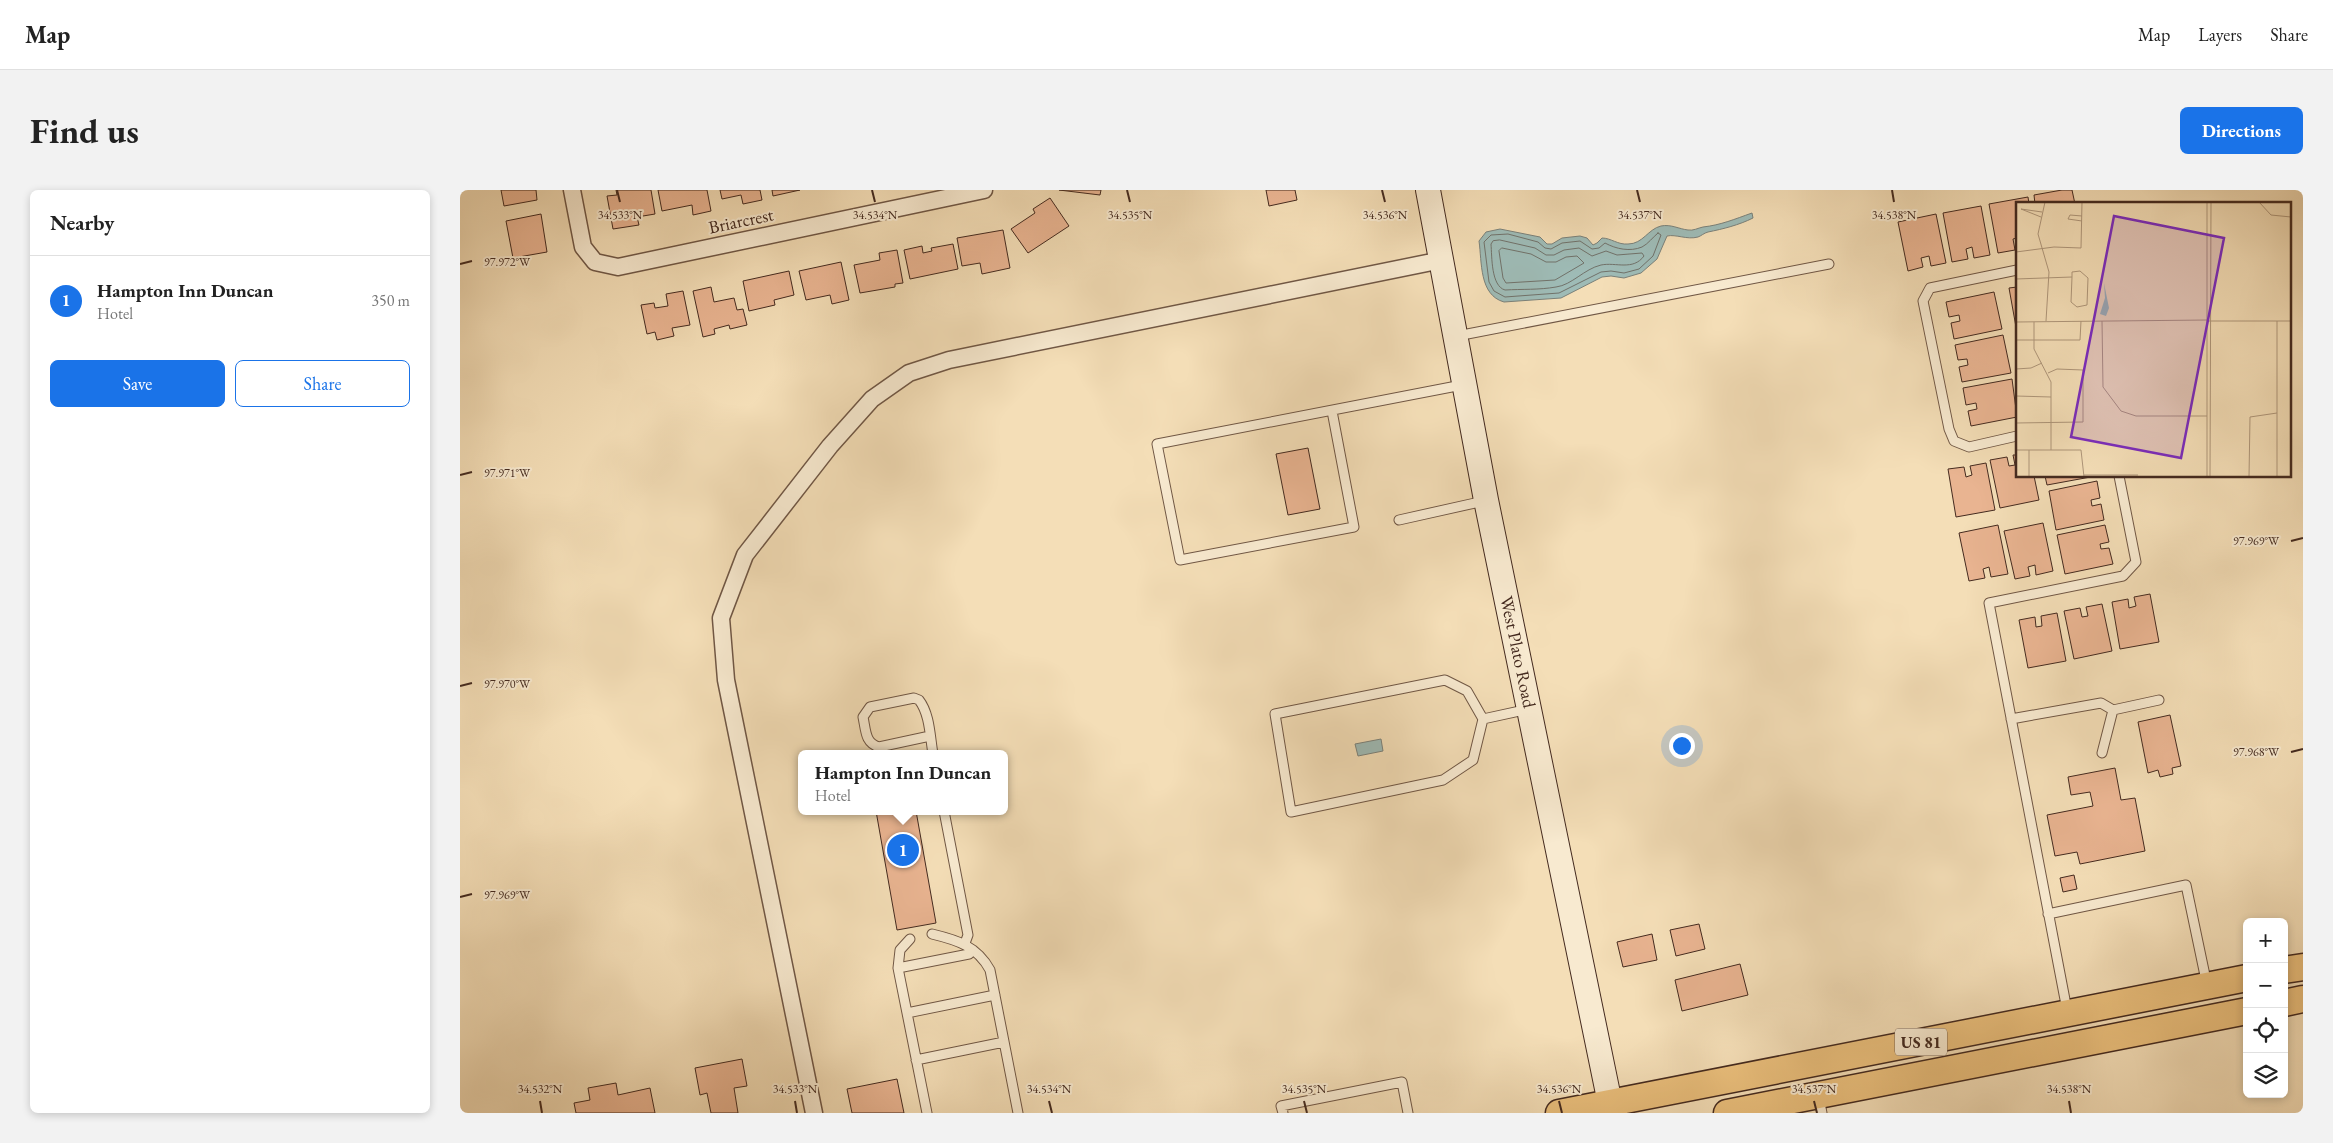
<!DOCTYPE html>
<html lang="en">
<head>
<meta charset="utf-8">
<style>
	body { margin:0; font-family:"EB Garamond",serif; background:#f2f2f2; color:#222 }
	.controls { position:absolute; right:15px; bottom:15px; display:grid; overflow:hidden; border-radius:8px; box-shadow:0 2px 8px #0003 }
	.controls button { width:45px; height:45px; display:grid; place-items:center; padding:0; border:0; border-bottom:1px solid #e0e0e0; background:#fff; color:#222; font:25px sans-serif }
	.you { position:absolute; left:1221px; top:555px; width:18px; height:18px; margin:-12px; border:4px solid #fff; border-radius:50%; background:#1a73e8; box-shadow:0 0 0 8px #1a73e833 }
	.badge { display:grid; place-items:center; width:32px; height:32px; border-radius:50%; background:#1a73e8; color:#fff; font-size:16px; font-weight:700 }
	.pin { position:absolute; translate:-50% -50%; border:2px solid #fff; box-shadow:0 1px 5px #0006 }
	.popup { position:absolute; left:338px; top:560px; width:210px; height:65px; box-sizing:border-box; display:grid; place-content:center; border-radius:8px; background:#fff; filter:drop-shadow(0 1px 4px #0005); font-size:16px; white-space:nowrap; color:#767676 }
	.popup b { font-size:19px; color:#222 }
	.popup::after { content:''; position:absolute; left:50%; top:100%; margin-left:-10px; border:10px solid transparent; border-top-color:#fff }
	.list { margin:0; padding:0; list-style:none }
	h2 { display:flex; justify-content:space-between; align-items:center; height:65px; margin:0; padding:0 20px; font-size:21px }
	h2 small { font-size:16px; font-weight:400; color:#767676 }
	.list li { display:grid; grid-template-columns:32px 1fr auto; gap:15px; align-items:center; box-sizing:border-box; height:90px; padding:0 20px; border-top:1px solid #e0e0e0 }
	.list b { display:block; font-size:19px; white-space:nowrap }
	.list p { margin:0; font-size:16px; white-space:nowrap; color:#767676 }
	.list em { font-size:16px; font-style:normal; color:#767676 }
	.actions { display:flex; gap:10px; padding:15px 20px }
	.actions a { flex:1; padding:11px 0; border:1px solid #1a73e8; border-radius:8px; text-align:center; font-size:18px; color:#1a73e8 }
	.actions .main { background:#1a73e8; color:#fff }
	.icon { flex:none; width:28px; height:28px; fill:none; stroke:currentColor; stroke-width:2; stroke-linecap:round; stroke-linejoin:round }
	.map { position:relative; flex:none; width:1843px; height:923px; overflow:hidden; border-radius:8px }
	header { display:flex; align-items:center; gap:30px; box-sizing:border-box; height:70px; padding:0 25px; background:#fff; border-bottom:1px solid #e0e0e0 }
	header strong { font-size:24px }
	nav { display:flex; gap:28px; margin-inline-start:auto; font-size:18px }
	.intro { display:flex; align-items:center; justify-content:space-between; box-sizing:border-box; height:120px; padding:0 30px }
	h1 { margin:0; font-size:35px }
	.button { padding:12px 22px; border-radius:8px; background:#1a73e8; color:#fff; font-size:18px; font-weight:700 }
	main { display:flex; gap:30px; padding:0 30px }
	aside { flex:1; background:#fff; border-radius:8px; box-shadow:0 2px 8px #0003 }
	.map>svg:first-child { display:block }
	.water { fill:#9ebbb6; stroke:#7a817a }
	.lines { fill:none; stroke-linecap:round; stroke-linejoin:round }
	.shore { stroke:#71726a; stroke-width:1 }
	.building { fill:#e9b491; stroke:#442a1f }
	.lane-casing { stroke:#705745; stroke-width:11 }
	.street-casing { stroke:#705745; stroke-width:19 }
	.secondary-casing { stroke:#442a1f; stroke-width:26 }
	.primary-casing { stroke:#442a1f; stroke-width:29 }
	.lane { stroke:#f8ead0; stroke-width:9 }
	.street { stroke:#f8ead0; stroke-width:16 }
	.secondary { stroke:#f8ead0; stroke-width:24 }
	.primary { stroke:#eabf7c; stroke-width:26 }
	.ticks { fill:none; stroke:#442a1f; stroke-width:2 }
	.labels { text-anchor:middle; stroke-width:4; stroke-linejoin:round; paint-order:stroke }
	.shield { fill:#f8ead0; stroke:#7a6454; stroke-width:1 }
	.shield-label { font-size:16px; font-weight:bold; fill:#442a1f }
	.street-label { font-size:18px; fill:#442a1f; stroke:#f8ead0 }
	.inset-road { fill:none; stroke:#ae967a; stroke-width:1 }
	.view { fill:#7b2cbf; fill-opacity:0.15; stroke:#7b2cbf; stroke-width:2.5 }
	.inset-edge { fill:none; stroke:#442a1f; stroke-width:2.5 }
	.ticks-label { font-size:12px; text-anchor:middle; fill:#442a1f; stroke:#f8ead0; stroke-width:4; stroke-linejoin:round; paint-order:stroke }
</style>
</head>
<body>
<header>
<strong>Map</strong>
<nav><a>Map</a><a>Layers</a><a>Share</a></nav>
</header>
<div class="intro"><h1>Find us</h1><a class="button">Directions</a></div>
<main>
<aside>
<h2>Nearby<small></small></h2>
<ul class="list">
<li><span class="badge">1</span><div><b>Hampton Inn Duncan</b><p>Hotel</p></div><em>350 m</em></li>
</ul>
<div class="actions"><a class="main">Save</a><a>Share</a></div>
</aside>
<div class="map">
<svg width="1843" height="923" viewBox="0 0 1843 923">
	<rect width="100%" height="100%" fill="#f4deb7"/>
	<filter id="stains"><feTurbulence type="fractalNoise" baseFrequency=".004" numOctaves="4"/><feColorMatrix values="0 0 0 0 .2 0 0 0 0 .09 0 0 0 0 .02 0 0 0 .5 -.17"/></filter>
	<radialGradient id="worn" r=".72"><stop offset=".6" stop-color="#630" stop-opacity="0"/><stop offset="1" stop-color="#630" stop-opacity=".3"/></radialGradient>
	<path class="water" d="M1292,23L1293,28C1279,35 1263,39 1248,42C1244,43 1241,46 1238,47C1227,50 1216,44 1207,46L1197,69L1181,83L1164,88L1151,86L1142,87L1101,108L1044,112C1019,105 1022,72 1019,51L1026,42L1040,39L1080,47L1087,54H1092L1102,48L1120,46L1127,48L1133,55L1137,53L1142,48C1151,48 1158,55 1168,54C1183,54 1188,39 1201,36C1211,34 1219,39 1228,40C1233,41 1238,38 1243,37C1261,35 1275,29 1292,23Z
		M921,549L923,561L898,566L895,554Z"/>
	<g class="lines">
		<path class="shore" d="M1198,43L1201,45L1193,66L1179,79L1164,83L1151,81L1141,82L1099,103L1045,107L1034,101L1029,92L1024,52L1031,45L1048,44L1078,52L1085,58L1091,59L1102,53L1120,51L1132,59L1139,58L1145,53C1156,59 1170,62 1182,57C1188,54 1193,47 1198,43Z
			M1040,50L1075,58L1086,65H1094L1104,60L1119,58L1132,66L1146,61L1157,65L1182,63L1184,66C1173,81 1156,72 1141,75C1124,79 1112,95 1096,97C1079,100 1062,99 1045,100C1031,96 1032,67 1031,54L1033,51Z
			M1042,58L1071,64L1086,72H1096L1106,67L1117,66L1124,73L1095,90L1046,93L1043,88L1039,61Z"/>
	</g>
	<path class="building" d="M41,0H76L77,10L44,16Z
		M156,0H191L195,24L177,27L179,35L153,39L147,6L157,5Z
		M198,0H247L251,21L233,25L232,15L202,21Z
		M260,0H300L302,10L283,14L281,5L262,9Z
		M312,0H340L313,6Z
		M599,0H641L640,5Z
		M806,0H835L837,10L809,16Z
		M1602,0H1612L1615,14H1575L1574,5Z
		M1568,7L1569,14H1557V48L1553,49L1555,60L1538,63L1529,14Z
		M590,8L609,36L568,63L551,39L575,23L573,19Z
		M1521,16L1530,65L1514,68L1512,57L1506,59L1508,69L1492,72L1483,23Z
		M81,24L87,62L53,68L46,31Z
		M1476,24L1486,73L1471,76L1469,66L1461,68L1463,77L1448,81L1438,32Z
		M543,40L550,78L522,84L520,73L502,76L497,48Z
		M493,54L498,79L450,89L444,60L462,56L463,63L472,61L471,58Z
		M437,60L443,93L435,94V97L400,103L394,75L420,70L419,63Z
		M381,72L389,110L372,114L370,105L346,110L339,81Z
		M329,81L334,105L314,110L315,115L289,121L283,91Z
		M251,97L254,112L274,108L277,120L283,119L287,135L270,139L269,135L254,139L255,144L243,147L233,101Z
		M1557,97V136L1556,137L1549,98Z
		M223,101L230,135L212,138L214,146L197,150L195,142L187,144L181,115L194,113L195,118L208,116L206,104Z
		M1534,102L1542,139L1494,149L1491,133L1500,131L1499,125L1489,127L1486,112Z
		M1543,145L1551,183L1502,192L1499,177L1508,175L1507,169L1498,170L1495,155Z
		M1552,189L1557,227L1511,236L1508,221L1517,219L1516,213L1506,215L1503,198Z
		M848,258L860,319L828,325L816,264Z
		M1553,265H1557V286H1574L1579,310L1540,318L1530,270L1547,267L1549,276L1555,275Z
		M1526,273L1535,320L1496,327L1488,279L1504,277L1506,287L1512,285L1510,276Z
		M1585,286H1636L1587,295Z
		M1637,291L1640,308L1631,310L1632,316L1641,314L1644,330L1596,340L1589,301Z
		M1583,333L1593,381L1576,385L1575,375L1568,377L1570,386L1555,389L1544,341Z
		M1538,335L1548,384L1531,387L1529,377L1523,379L1525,388L1509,391L1499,343Z
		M1645,335L1649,352L1640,354L1641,359L1649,358L1653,374L1605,384L1597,345Z
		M1690,404L1699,452L1660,459L1652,412L1668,409L1669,418L1676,416L1674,407Z
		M1642,414L1652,461L1614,469L1604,421L1620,418L1622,427L1628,426L1626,417Z
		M1597,423L1606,471L1568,478L1559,430L1575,427L1576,437L1582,436L1581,426Z
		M1710,525L1721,576L1712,578L1713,584L1700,587L1698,580L1688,583L1678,532Z
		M1655,578L1661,610L1675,608L1685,661L1620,674L1617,662L1595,666L1587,625L1633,616L1630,602L1611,605L1608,587Z
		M416,621H456L476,733L437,740Z
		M1614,685L1617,699L1603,702L1600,688Z
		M1239,734L1245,759L1216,766L1210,740Z
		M1192,744L1197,770L1163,777L1157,752Z
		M1280,774L1288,805L1222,821L1215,790Z
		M282,869L287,896L274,898L278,923H251L247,903L240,905L235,878Z
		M437,889L444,923H392L387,899Z
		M156,893L158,905L190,898L195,923H116L114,913L130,910L128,898Z"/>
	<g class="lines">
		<g class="lane-casing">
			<path id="lane" d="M1557,80L1470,98L1463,111L1489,239L1494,251L1509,257L1557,246
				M997,146L1369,74
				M872,221L894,337L720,370L697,254L1002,195
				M939,330L1024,311
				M1653,520L1699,510
				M1023,529L1007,501L985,490L815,524L831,622L983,590L1013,570L1023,529L1069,519
				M1551,529L1641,513L1653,520L1642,563
				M470,546L419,557C405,553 406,541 403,527L410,517L454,508L459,510C470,524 470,547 473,564
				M484,621L508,745L505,753
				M1588,724L1726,695L1747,795
				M472,744C497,750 517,756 530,780L558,923
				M450,749L440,760L438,778L467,923
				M438,778L509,764L513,760
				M1607,820L1529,413L1663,386L1676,372L1659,286
				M447,823L535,805
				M456,870L544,852
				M1359,908L1362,923
				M823,923L821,916L942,892L948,923"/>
		</g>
		<g class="street-casing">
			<path id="street" d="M112,0L123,57L135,72L158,77L524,0
				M354,923L266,490L261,428L285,365L370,256L412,209L449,183L489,170L982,70"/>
		</g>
		<g class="secondary-casing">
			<path id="secondary" d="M968,0L1026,310L1152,923"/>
		</g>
		<g class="primary-casing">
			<path id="primary" d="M1824,780L1843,777
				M1824,813L1843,809
				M1099,923L1787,788
				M1267,923L1787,821"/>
		</g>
		<use href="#lane" class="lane"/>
		<use href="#street" class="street"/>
		<use href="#secondary" class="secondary"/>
		<use href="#primary" class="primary"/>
	</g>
	<path class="ticks" d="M157,0L160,12M412,0L415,12M667,0L670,12M922,0L925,12M1177,0L1180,12M1432,0L1434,12M0,74L12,71M0,285L12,282M1831,351L1843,348M0,496L12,493M1831,562L1843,559M0,707L12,704M80,911L82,923M335,911L337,923M589,911L592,923M844,911L847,923M1099,911L1102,923M1354,911L1357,923M1609,911L1611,923"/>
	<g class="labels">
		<rect class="shield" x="1435" y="838.5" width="52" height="27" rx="4"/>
		<g class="shield-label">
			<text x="1461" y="858">US 81</text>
		</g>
		<g class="street-label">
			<text transform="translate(281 31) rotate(-12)" y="6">Briarcrest</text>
			<text transform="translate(1058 462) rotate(78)" y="6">West Plato Road</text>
		</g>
	</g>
	<g transform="translate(1556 12)">
		<rect width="275" height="275" fill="#f4deb7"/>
		<path d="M88,81L93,106L90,114L84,112L89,96Z" fill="#9ebbb6"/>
		<path class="inset-road" d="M29,0L22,32L33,70L30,119M191,0V275M243,0L255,13L275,15M66,14L54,13L52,17L66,19M25,15L5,7L26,10M0,50L38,45L65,46L66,0M0,77L56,75V70L64,69L72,76L71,103L61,105L55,100L56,75M86,119L87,185L105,209L120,214H191M191,119H275M261,119V275M0,120L191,118M18,120V147L35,180V248M0,138H64L65,119M0,167L15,166L26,161M0,194L35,195M0,221L67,220V168L41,167L32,171M0,248H65L68,275M68,273H122M13,275V248M194,275L195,0M233,275L234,215L261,211"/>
		<path class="view" d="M98,14L208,36L165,256L55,235Z"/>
		<rect width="275" height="275" class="inset-edge"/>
	</g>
	<g class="ticks-label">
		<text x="160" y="29">34.533°N</text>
		<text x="415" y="29">34.534°N</text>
		<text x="670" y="29">34.535°N</text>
		<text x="925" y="29">34.536°N</text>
		<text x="1180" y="29">34.537°N</text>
		<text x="1434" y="29">34.538°N</text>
		<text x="47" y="76">97.972°W</text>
		<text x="47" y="287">97.971°W</text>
		<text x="1796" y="355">97.969°W</text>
		<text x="47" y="498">97.970°W</text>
		<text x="1796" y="566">97.968°W</text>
		<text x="47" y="709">97.969°W</text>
		<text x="80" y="903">34.532°N</text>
		<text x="335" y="903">34.533°N</text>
		<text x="589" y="903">34.534°N</text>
		<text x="844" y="903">34.535°N</text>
		<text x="1099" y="903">34.536°N</text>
		<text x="1354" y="903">34.537°N</text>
		<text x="1609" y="903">34.538°N</text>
	</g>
	<rect width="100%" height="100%" filter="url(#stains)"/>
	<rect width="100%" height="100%" fill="url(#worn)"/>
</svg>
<div class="controls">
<button>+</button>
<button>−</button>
<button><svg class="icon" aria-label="locate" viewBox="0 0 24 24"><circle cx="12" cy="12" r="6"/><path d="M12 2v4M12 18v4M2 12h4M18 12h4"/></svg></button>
<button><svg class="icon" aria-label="layers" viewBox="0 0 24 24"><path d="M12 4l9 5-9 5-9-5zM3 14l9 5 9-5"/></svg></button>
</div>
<div class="you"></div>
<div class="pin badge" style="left:443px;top:660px">1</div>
<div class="popup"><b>Hampton Inn Duncan</b>Hotel</div>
</div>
</main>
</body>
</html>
